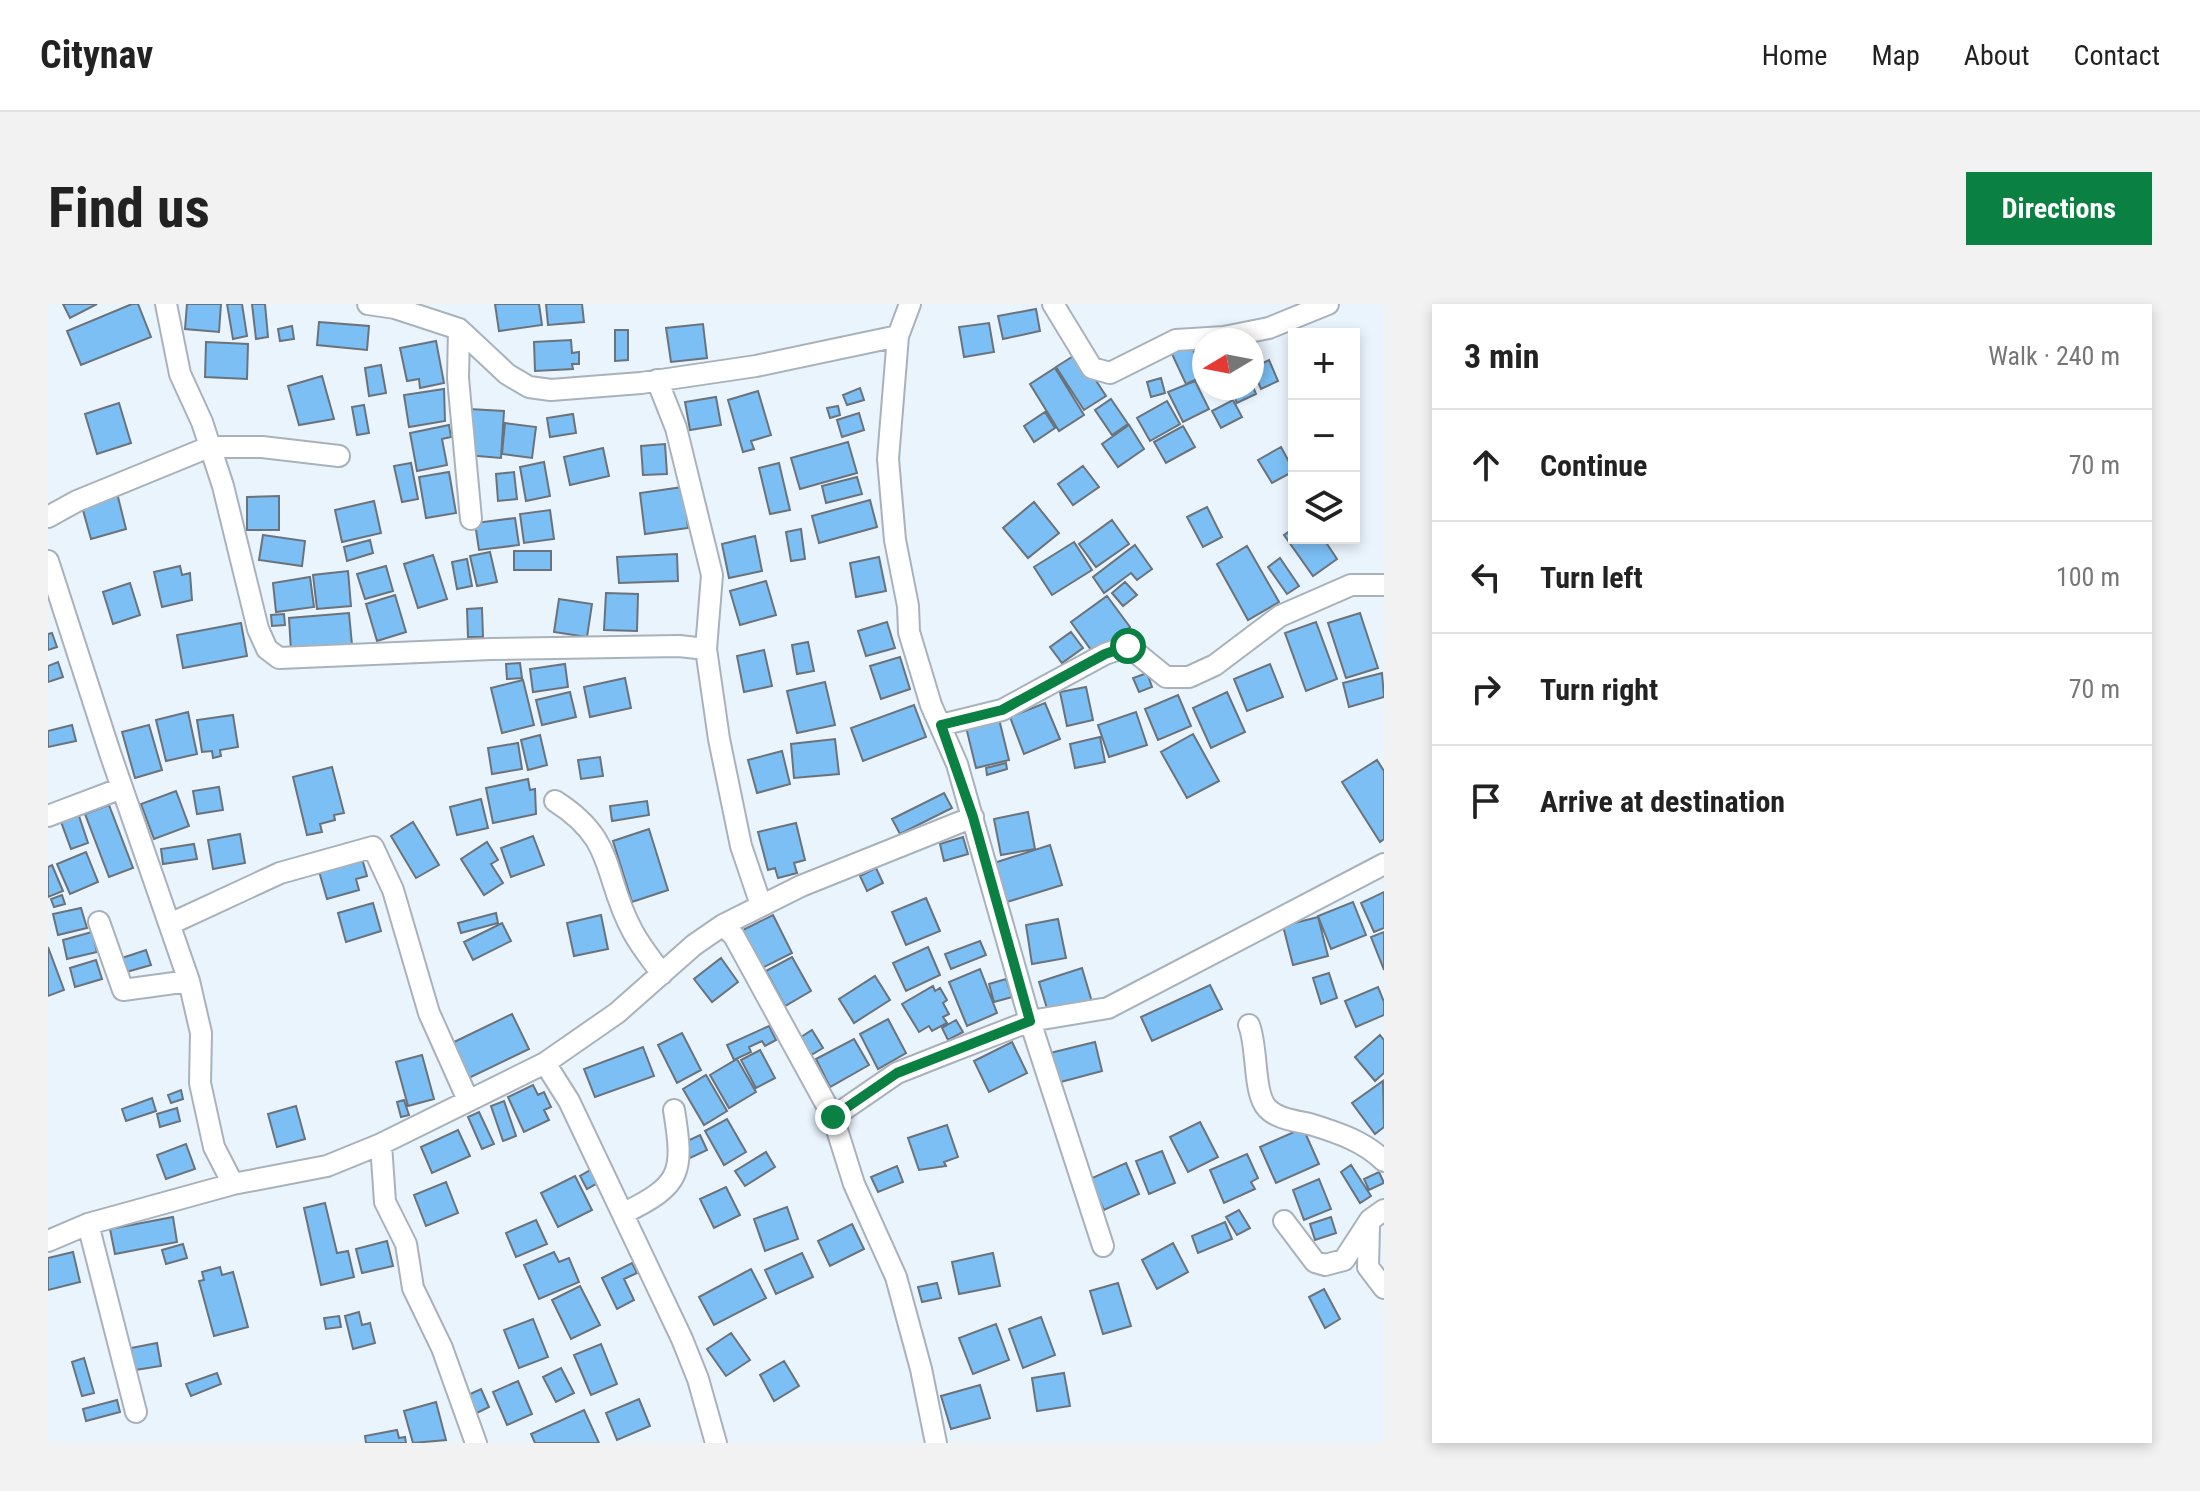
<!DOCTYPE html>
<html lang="en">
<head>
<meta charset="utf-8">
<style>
	body { margin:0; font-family:"Roboto Condensed",sans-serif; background:#f2f2f2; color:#222 }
	.controls { position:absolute; right:24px; top:24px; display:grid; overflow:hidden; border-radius:0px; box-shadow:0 4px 12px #0003 }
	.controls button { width:72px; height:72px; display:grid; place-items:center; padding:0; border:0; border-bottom:2px solid #e0e0e0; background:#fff; color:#222; font:40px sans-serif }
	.compass { position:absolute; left:1144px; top:24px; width:72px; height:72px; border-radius:50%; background:#fff; box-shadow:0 4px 12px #0003; rotate:260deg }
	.stop { position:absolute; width:24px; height:24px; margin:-18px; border:6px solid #0b8043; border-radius:50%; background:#fff }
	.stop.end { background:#0b8043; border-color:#fff; box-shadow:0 2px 8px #0008 }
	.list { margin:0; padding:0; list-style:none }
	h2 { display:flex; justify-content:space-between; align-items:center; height:104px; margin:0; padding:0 32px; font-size:34px }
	h2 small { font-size:26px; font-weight:400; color:#767676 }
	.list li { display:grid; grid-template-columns:52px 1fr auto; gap:24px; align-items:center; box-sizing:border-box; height:112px; padding:0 32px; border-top:2px solid #e0e0e0 }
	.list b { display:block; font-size:30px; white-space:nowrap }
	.list em { font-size:26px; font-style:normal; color:#767676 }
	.icon { flex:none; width:44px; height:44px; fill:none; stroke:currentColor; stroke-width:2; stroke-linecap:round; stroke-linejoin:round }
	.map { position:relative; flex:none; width:1336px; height:1139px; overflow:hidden; border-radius:0px }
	header { display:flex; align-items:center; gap:48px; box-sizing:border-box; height:112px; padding:0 40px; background:#fff; border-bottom:2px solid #e0e0e0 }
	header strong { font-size:38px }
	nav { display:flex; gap:44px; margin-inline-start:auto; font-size:28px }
	.intro { display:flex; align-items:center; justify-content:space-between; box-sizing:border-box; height:192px; padding:0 48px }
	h1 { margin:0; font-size:56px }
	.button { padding:20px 36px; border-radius:0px; background:#0b8043; color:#fff; font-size:28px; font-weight:700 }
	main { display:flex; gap:48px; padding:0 48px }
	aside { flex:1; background:#fff; border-radius:0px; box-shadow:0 4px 12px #0003 }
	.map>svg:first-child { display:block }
	.building { fill:#7bbff5; stroke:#6a737b; stroke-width:2 }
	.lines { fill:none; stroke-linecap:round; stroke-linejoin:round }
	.minor-casing { stroke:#a9b2bb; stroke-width:24 }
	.minor { stroke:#fff; stroke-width:20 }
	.route { stroke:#0b8043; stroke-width:10 }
</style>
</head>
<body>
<header>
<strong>Citynav</strong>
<nav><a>Home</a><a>Map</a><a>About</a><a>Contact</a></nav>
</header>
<div class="intro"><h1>Find us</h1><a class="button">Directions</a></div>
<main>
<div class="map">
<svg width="1336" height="1139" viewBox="0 0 1336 1139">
	<rect width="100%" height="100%" fill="#eaf4fd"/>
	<path class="building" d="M15,0H49L22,14Z
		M84,0H90L103,33L33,61L19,27Z
		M139,0H173L171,28L137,25Z
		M179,0H194L199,32L185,35Z
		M204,0H217L220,33L208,35Z
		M447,0H491L494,21L451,27Z
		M498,0H534L536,18L500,21Z
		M988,5L992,27L955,35L950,12Z
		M271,18L321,22L319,46L269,41Z
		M941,19L946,48L916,53L911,23Z
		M655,20L659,54L623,58L618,24Z
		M244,22L246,35L232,37L230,25Z
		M567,26H580V56L567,57Z
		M523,36L524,49L531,48V60H524L525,65L487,67L486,38Z
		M388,37L396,79L372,84L371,75L359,77L352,44Z
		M158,38L200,40L199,75L157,73Z
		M1142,38L1156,72L1138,80L1123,48Z
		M1030,49L1058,92L1036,106L1008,63Z
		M1221,56L1230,77L1213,85L1204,64Z
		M333,61L338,89L321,92L317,64Z
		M1007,64L1036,111L1011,127L982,80Z
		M274,72L286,115L251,121L240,82Z
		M1113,74L1117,89L1103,93L1099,78Z
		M1147,77L1161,105L1135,118L1120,88Z
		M1204,80L1208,90L1189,99L1184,87L1204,84Z
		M812,84L816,96L799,101L795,91Z
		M396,85L397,117L361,123L356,91Z
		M710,87L723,131L703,137L706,145L695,148L680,96Z
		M668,93L673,121L642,126L637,98Z
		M1063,95L1080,120L1064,131L1047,106Z
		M1185,96L1194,113L1173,124L1164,107Z
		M1119,97L1132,120L1102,137L1089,114Z
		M71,99L83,139L49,150L37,110Z
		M316,101L321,129L309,131L304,103Z
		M790,102L792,111L782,114L779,104Z
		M421,105L456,107L453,154L418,151Z
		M997,108L1007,124L986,138L976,122Z
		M811,109L816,126L794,133L789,116Z
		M525,110L528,129L502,133L499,114Z
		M457,119L488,123L484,154L454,150Z
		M401,121L403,133L394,135L399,161L369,167L362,129Z
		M1081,121L1096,145L1070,163L1054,140Z
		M1135,122L1147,143L1118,159L1106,138Z
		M800,138L809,169L752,185L743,154Z
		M617,140L619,170L595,171L593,142Z
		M1233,143L1246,167L1224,179L1210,156Z
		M555,144L561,172L522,181L516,153Z
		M496,158L502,192L478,197L472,163Z
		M363,159L370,195L354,198L346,162Z
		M731,159L742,206L722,210L711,164Z
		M1035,162L1051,183L1025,201L1010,180Z
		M401,168L408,209L378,214L371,173Z
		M466,168L469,195L450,197L448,170Z
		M809,173L814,190L778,199L774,182Z
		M635,183L640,224L597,230L592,189Z
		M69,189L78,225L43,235L33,199Z
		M231,192V226H199V193Z
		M822,196L829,223L771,239L764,212Z
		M326,197L333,229L294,238L287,206Z
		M986,198L1011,229L980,254L955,224Z
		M1159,203L1174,233L1155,243L1139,213Z
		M502,206L506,235L476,239L472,210Z
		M467,214L471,241L431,246L427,219Z
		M1064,216L1081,240L1048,263L1031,240Z
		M1246,224V234H1275L1289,255L1265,272L1236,231Z
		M753,225L757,255L743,257L738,228Z
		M215,231L257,237L254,262L211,256Z
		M707,232L714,267L681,274L674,240Z
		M322,236L325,249L299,257L296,243Z
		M1026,238L1044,266L1004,291L986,263Z
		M1087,241L1104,265L1089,276L1083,269L1056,289L1045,273Z
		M1199,242L1231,298L1200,316L1169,260Z
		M466,247H503V266H466Z
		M442,248L449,278L429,282L422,252Z
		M629,250L630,277L571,279L569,253Z
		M385,251L399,295L370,304L356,260Z
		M831,253L838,287L808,293L802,259Z
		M1232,254L1251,282L1239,290L1220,263Z
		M419,255L424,282L409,285L404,258Z
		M132,262L134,271L142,269L144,296L114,303L106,268Z
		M338,262L345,287L317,295L309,270Z
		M300,267L303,302L269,305L265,271Z
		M262,273L266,303L228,308L225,279Z
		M718,277L728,311L692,321L682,287Z
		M1077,278L1089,291L1075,302L1064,289Z
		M82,279L92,311L65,320L55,288Z
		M558,289L590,290L589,327L556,326Z
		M347,291L358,328L329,337L318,300Z
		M1059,292L1082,323L1046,350L1023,318Z
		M511,295L544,300L539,333L506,328Z
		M434,304L435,333H420L419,305Z
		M301,309L304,341L243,347L241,314Z
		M1312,309L1330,364L1298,374L1280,319Z
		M236,310L237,321L224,322L223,311Z
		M839,318L847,344L818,352L810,327Z
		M1268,318L1289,375L1258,387L1237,329Z
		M193,319L199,352L135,364L129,331Z
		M1023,328L1035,344L1014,359L1002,343Z
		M4,329L9,343L0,346V330Z
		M760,338L766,367L749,370L744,341Z
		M716,346L724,382L696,388L689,352Z
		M852,353L862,385L833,395L822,362Z
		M10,358L15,373L0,378V362Z
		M472,359L474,374L459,375L458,360Z
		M517,360L520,383L485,388L482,365Z
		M1222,360L1235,393L1199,407L1186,375Z
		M1099,369L1104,383L1091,388L1085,374Z
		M1334,369L1336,393L1301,403L1295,379Z
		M577,374L583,404L542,413L536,383Z
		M475,376L486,421L454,429L443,384Z
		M777,378L787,421L749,429L739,387Z
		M1038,383L1045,416L1019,422L1012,388Z
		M522,388L528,413L494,421L488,396Z
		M1179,388L1197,428L1163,444L1145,404Z
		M1130,391L1143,422L1110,436L1097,405Z
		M997,399L1012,435L976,450L962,413Z
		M866,401L878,433L815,457L803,424Z
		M140,408L149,450L118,457L108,416Z
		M1088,408L1099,441L1061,453L1050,421Z
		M185,411L190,443L172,446L173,452L165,454L164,447L154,448L149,416Z
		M951,415L961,456L928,464L918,423Z
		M24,421L28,437L0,443V427Z
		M101,421L114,466L87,474L74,428Z
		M1145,430L1171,477L1139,494L1113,448Z
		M492,431L499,461L480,466L473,436Z
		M1052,433L1057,458L1027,464L1022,440Z
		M787,435L791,470L746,474L743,440Z
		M470,439L474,465L444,470L440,444Z
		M734,447L742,480L709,489L700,456Z
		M552,453L555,472L533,475L530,456Z
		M1329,456L1336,467V535L1332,538L1294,478Z
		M958,459L959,465L939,471L938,464Z
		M284,463L296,509L286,511L287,516L272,520L274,528L259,531L245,473Z
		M480,475L482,486L487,485L488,510L445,519L438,484Z
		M171,483L175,506L149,510L145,487Z
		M128,487L141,522L106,535L93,500Z
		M896,489L904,504L852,530L844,515Z
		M433,495L440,524L409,531L402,503Z
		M599,497L601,511L564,517L562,502Z
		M61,501L85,564L61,573L37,510Z
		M980,508L987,545L953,551L946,515Z
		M30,509L40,539L23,545L12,515Z
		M365,518L391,561L368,574L343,532Z
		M748,519L757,556L746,559L749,569L730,574L727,564L720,566L710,528Z
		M601,525L620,586L584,598L565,537Z
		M192,530L197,559L165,565L160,536Z
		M485,532L496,561L463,573L453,544Z
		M915,533L920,550L896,557L892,540Z
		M439,538L450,556L443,560L455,579L436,591L413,555Z
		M146,540L149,555L115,560L113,545Z
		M1002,541L1014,581L959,598L946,559Z
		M38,548L50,578L22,590L9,560Z
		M313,551L319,572L308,575L311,586L279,595L270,564Z
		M4,561L15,587L0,593V563Z
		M828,564L835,579L819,587L812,572Z
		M1336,588V624L1326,628L1313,599Z
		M14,591L17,600L6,603L3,595Z
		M878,594L892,627L858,641L844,608Z
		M1305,598L1318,631L1283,645L1270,612Z
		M325,599L333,627L298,638L290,609Z
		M33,604L39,624L10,631L5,610Z
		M448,609L450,619L413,629L410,619Z
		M553,611L560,645L526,652L519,619Z
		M725,611L744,649L714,664L695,626Z
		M1270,613L1280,652L1245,661L1235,622Z
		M1010,615L1018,654L984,660L978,621Z
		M454,619L463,637L425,656L416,638Z
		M44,628L49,648L19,655L15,636Z
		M1336,628V666L1323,633Z
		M932,637L938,651L903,665L897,650Z
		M0,643L16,686L0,692Z
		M880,643L892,671L858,687L845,659Z
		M98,646L103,661L75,669L71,655Z
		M744,653L763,687L737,702L718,667Z
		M673,654L690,678L664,698L646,675Z
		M48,656L54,675L27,683L22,664Z
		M1034,664L1044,698L1001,711L991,678Z
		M932,665L949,709L919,722L901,678Z
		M1281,669L1289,694L1273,700L1265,674Z
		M827,672L842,696L806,719L791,695Z
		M958,675L964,693L946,698L941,680Z
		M1162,681L1174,705L1104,737L1093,713Z
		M885,682L887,687L892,684L899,696L895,699L901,710L895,713L899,719L884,727L881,722L871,728L854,700Z
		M1330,683L1336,698V711L1308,723L1297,697Z
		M464,710L481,745L421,774L404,739Z
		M840,715L858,749L830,765L812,730Z
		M908,716L915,728L900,736L894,724Z
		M721,722L728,736L717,742L714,737L701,743L703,748L686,756L679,741Z
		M764,726L775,744L763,751L753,733Z
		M634,729L653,766L629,779L610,741Z
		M1332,731L1336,736V769L1327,777L1307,753Z
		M806,735L821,761L782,783L768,755Z
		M964,738L979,769L941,788L926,757Z
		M1047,738L1054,767L1009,779L1002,749Z
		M595,743L606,772L547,793L536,765Z
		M712,746L727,774L708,784L693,756Z
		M374,751L386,795L360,802L348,758Z
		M689,755L708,788L681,804L662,771Z
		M658,771L679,807L656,821L635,785Z
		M1335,777L1336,823L1327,830L1304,799Z
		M485,781L490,791L496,788L503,803L496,806L501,816L476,828L460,793Z
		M133,786L135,795L123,799L120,791Z
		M104,794L108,807L78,817L74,805Z
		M356,796L361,811L353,813L349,798Z
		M456,797L468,832L455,837L443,802Z
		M248,802L257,835L229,843L220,810Z
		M129,804L132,817L112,823L109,810Z
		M431,808L446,840L434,845L420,813Z
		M679,815L698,848L676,861L657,827Z
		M1152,818L1170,853L1140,868L1122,833Z
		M899,821L910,853L896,858L898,862L871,866L860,834Z
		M1255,824L1271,860L1228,879L1212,843Z
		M410,826L422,852L384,869L373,843Z
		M652,831L659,846L640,855L633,840Z
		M138,840L147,865L118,875L109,851Z
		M1114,847L1127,879L1101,890L1088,857Z
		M718,848L727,863L697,882L687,867Z
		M1199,850L1210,874L1203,878L1207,885L1176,899L1162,866Z
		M1078,859L1091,890L1056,906L1042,875Z
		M1303,861L1323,892L1312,899L1293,868Z
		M849,862L855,878L830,888L823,873Z
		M546,864L553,877L539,885L532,872Z
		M1331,868L1336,879L1321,886L1316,875Z
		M527,872L544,906L510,923L493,889Z
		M1271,875L1283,905L1256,916L1245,886Z
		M398,878L410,909L378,922L366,891Z
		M678,883L692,911L666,924L652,895Z
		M277,899L289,949L300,947L306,973L273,981L256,904Z
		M739,903L750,935L717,947L706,915Z
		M1191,906L1202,924L1189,931L1178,913Z
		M125,913L129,938L67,950L62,925Z
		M1283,913L1288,929L1267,936L1262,920Z
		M488,916L499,940L468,953L458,929Z
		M1177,918L1184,935L1150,949L1144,932Z
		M804,920L816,945L782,962L770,937Z
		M339,937L345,962L314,969L308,945Z
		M1125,939L1140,968L1109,985L1094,956Z
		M135,940L139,954L118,960L114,946Z
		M25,948L32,978L0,986V954Z
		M506,948L511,958L521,954L531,978L491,995L476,961Z
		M754,949L765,973L728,990L717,966Z
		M945,949L952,982L911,990L904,958Z
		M584,959L589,969L576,975L586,996L569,1005L554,974Z
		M172,963L174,971L185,968L200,1023L166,1032L151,977L156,976L154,968Z
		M703,965L718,994L666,1021L651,993Z
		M889,979L893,994L874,998L870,983Z
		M1070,979L1083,1022L1055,1030L1042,987Z
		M532,982L552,1021L523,1035L504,996Z
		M1276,985L1292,1015L1277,1024L1261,993Z
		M311,1008L314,1021L322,1019L327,1039L305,1045L297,1012Z
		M291,1012L293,1023L278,1025L276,1014Z
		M993,1013L1007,1051L975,1064L961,1025Z
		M485,1015L500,1053L471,1064L456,1026Z
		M948,1020L961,1056L925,1070L911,1034Z
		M683,1029L702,1056L678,1072L659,1045Z
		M109,1039L113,1062L87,1066L83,1044Z
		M553,1040L569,1080L543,1091L526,1051Z
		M36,1054L46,1089L34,1092L24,1058Z
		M736,1057L751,1082L726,1097L712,1071Z
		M513,1064L526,1089L508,1098L495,1073Z
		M169,1069L173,1080L143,1092L138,1080Z
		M1016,1069L1022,1102L989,1107L984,1074Z
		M470,1077L484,1110L459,1121L445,1088Z
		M932,1081L942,1114L903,1125L893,1092Z
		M433,1085L441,1103L429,1109L420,1091Z
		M591,1095L602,1122L569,1136L558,1109Z
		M69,1096L72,1108L38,1117L35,1105Z
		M388,1098L398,1136L365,1139L356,1107Z
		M536,1106L551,1139H487L483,1130Z
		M349,1126L351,1134L357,1133L358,1139H318L317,1132Z"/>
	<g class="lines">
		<g class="minor-casing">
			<path id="minor" d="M118,0L132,70L154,118L175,182L210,325L219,345L231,354L443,345L631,342L658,345
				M320,0L347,4L411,25L459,70L481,83L503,86L593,79L708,62L850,32
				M862,0L850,32L840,155L847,236L860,302L861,328L883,401L909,460L982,717L1055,942
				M1005,0L1044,64L1062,69L1128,36L1176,33L1221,24L1280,0
				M411,25L410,74L423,215
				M609,76L628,124L664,271L658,345L671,435L693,542L713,601
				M0,213L29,197L161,143H214L291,152
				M0,257L62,449L141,677L153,729L152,779L166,843L185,880
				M893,421L954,406L1057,350L1080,342L1118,373H1141L1167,361L1232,312L1303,281H1336
				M507,497C570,537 554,572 585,628C593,643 604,656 614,670
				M0,512L74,484
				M51,618L75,686L141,677
				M122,620L232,569L325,543L345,586L381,709L420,796
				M675,621L686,632L785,813L806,880L848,973L873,1065L888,1139
				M1201,721C1210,744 1205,789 1219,804C1230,816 1251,817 1265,821C1291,829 1317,838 1336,857
				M497,759L521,797L634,1035L650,1075L668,1139
				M785,813L849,769L897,750L982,717L1060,704L1336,560
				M333,840L337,898L358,940L365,984L394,1044L428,1139
				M576,909C634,881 636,868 626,806
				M1236,917L1267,958L1277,961L1296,956L1322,916L1336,906
				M40,920L88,1108
				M1321,922L1320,963L1336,984
				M0,937L40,920L185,880L279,862L333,840L497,759L569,709L646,641L675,621L753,582L925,513"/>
		</g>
		<use href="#minor" class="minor"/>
	</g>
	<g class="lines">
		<path class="route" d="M785,813L849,769L982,717L925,513L893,421L954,406L1057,350L1080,342"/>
	</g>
</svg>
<div class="controls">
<button>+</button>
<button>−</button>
<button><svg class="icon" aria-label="layers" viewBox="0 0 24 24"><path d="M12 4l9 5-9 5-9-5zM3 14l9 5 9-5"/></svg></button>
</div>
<svg class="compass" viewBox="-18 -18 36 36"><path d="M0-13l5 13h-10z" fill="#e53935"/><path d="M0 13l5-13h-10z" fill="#767676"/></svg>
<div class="stop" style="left:1080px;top:342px"></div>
<div class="stop end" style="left:785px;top:813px"></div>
</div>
<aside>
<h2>3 min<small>Walk · 240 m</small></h2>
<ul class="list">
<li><svg class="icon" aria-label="ahead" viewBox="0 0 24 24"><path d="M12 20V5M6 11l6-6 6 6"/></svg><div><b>Continue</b></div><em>70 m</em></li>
<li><svg class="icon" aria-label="left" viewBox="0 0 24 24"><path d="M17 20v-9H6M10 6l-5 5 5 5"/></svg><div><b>Turn left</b></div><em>100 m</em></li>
<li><svg class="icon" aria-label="right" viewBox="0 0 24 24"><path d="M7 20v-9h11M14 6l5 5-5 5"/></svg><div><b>Turn right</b></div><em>70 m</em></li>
<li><svg class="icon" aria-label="arrive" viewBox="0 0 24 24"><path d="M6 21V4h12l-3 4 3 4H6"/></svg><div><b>Arrive at destination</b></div></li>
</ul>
</aside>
</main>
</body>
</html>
